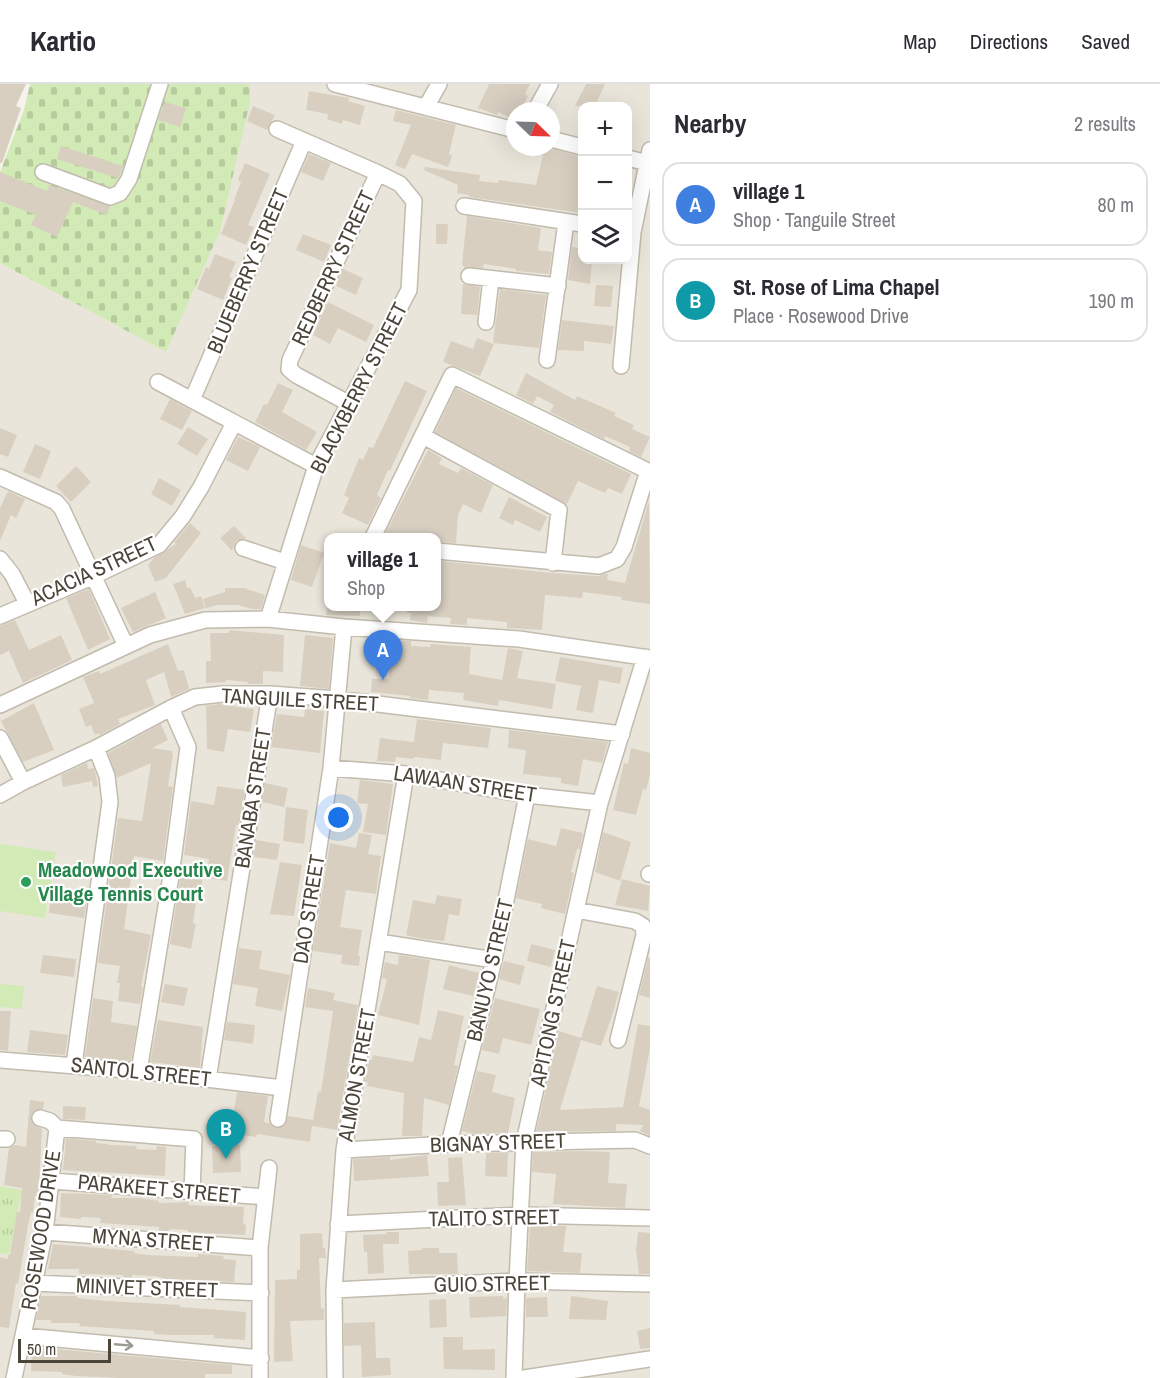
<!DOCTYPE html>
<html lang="en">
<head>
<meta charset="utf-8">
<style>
	body { margin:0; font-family:"Archivo Narrow",sans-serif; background:#f7f7f7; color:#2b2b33 }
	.controls { position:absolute; right:18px; top:18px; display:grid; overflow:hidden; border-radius:12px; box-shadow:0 6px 24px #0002 }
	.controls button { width:54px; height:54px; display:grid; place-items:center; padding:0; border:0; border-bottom:2px solid #e1e1e2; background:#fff; color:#2b2b33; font:30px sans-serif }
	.compass { position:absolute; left:506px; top:18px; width:54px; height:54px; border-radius:50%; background:#fff; box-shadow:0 6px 24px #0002; rotate:113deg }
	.scale { position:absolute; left:18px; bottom:15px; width:93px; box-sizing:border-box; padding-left:6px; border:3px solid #4b4439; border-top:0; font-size:16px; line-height:21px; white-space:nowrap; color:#4b4439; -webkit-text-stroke:4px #fff; paint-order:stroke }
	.you { position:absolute; left:339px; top:734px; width:21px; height:21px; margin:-15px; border:4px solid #fff; border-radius:50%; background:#1a73e8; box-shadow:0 0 0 9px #1a73e833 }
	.badge { display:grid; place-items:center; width:39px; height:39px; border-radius:50%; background:#fc3f1d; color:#fff; font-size:20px; font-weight:700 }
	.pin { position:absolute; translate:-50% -50px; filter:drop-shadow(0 2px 3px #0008) }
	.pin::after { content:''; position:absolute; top:32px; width:21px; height:18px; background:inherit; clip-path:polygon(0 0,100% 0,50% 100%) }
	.popup { position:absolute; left:324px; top:449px; width:117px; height:78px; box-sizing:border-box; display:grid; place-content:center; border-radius:12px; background:#fff; filter:drop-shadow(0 2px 4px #0005); font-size:20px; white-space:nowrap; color:#7c7c81 }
	.popup b { font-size:22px; color:#2b2b33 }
	.popup::after { content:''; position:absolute; left:50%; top:100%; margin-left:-12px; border:12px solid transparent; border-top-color:#fff }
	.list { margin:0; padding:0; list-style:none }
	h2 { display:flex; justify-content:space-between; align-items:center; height:78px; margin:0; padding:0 24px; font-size:26px }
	h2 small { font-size:20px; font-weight:400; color:#7c7c81 }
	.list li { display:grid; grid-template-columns:39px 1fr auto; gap:18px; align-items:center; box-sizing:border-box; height:84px; margin:0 12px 12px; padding:0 12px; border:2px solid #e1e1e2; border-radius:18px }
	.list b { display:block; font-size:22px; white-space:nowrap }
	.list p { margin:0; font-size:20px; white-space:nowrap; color:#7c7c81 }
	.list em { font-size:20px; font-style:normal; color:#7c7c81 }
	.icon { flex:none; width:33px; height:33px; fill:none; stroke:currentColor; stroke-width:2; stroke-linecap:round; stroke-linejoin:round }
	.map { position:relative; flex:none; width:650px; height:1294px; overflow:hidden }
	header { display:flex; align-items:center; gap:36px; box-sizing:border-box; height:84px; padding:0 30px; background:#fff; border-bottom:2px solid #e1e1e2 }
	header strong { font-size:28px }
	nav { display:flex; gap:33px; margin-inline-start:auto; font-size:21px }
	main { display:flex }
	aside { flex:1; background:#fff }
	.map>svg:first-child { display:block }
	.residential { fill:#eae5da; fill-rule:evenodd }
	.grass { fill:url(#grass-tufts) }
	.cemetery { fill:url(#cemetery-stones) }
	.green { fill:#d2eab5 }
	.building { fill:#d8cfc1 }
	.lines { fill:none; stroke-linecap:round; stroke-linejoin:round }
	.minor-casing { stroke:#c2bbae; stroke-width:18 }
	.minor { stroke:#fff; stroke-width:15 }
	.oneway { stroke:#9c9892 }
	.leisure-dot { fill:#2e9e5b; stroke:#fff; stroke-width:2 }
	.labels { text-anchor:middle; stroke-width:4.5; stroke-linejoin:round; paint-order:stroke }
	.street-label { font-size:21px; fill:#4b4439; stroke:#fff }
	.leisure-label { font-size:21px; font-weight:bold; fill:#27864d; stroke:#fff; text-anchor:start }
</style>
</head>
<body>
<header>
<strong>Kartio</strong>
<nav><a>Map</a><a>Directions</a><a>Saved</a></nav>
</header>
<main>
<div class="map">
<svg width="650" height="1294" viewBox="0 0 650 1294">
	<defs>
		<pattern id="grass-tufts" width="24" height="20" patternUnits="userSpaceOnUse" patternTransform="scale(1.5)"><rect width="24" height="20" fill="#d2eab5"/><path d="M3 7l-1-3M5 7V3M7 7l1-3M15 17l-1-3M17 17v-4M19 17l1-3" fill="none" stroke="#b6ca9c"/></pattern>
		<pattern id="cemetery-stones" width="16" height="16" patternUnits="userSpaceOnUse" patternTransform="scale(1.5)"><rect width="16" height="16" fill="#d2eab5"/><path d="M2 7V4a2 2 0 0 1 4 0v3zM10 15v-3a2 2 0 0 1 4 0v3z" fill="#b6ca9c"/></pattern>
	</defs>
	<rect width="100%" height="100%" fill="#f6f3ec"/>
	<path class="residential" d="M250,0H650V1294H0V1169L9,1171L21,1106L0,1102V179L166,268L245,36L250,18ZM582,22H628V176H582ZM515,27H551V63H515ZM329,454H437V522H329Z"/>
	<path class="grass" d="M0,1102L22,1106L9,1171L0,1169Z"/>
	<path class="cemetery" d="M30,0H250V18L220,147L166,268L0,179V88L24,26Z"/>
	<path class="green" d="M0,760L56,768L45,834L0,827Z
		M0,900L24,902L22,925L0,923Z"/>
	<path class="building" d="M0,0H26L16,22L21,24L2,79H0Z
		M489,0H530L525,10L528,12L520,27H515V36L498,28L497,31L478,24Z
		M586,0H605L595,22H575Z
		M309,7L349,14L348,17L365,22L360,41L343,36L342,40L327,35L328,30L306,26Z
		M165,18L186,24L180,43L158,36Z
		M253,22L275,31L267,46L247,37Z
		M396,26L456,41L449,70L452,72L448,83L412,70L405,85L395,81L411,41L393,37Z
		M61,62L123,82L120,91L118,94L57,75Z
		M524,63H546L582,73V129L469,113V111L457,109L458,101L424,86L425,83L480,91L479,97L498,99L499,96L536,101L543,71L524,66Z
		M309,70L331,79L323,97L301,88Z
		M245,79L270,90L248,141L254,143L246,161L221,150L235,116H234L241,98L238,96Z
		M0,88L47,107L49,101L110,122L107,131L73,118L57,153L31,141L36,131L0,117Z
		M467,132L541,144L538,166L552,168L549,190L516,187V185L484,180L483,184H464V182L462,181Z
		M436,140H448L447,160H436Z
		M303,150L331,161L324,178L296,166Z
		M572,163L582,164V176H592L590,200L568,196Z
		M215,170L236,178L229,193L232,194L223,216L197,205L206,183L209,185Z
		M343,185L363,194L356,211L336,202Z
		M463,200L480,203L477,231L461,230Z
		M596,201L613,202L611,223L594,222Z
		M500,205L546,211L539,264L493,259Z
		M328,218L374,241L366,258L338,244L330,260L313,251Z
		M562,236L614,242L611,260L584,257V267L558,266Z
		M477,254L494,260L480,292L443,278L451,257L473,265Z
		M526,289L575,316L577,312L616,329L614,332L634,341L632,345L650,353L641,373L629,367L630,363L605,352L604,355L550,328L554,321L537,312L533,320L516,311Z
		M405,297L427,307L390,387L388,386L377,411L381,414L368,441L342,429L349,414L344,411L359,374L363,376L369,363L373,364Z
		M278,299L293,306L282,328L317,348L306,366L255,338L264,320L267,321Z
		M456,304L631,390L622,410L608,404L605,409L578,397L567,420L435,348Z
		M170,315L192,327L182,346L160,335Z
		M188,343L208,355L197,372L177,360Z
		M0,344L17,351L8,373L0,370Z
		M238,353L260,363L248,387L226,376Z
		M35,360L51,367L40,395L23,388Z
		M428,366L442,374L439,380L458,389L461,384L493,401L481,429L463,420L458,431L456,459L440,458L437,453L397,452L393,453L385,450Z
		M76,382L91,398L71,418L56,402Z
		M159,394L181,406L172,422L151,410Z
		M8,407L25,415L16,434L11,431L0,457V424Z
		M509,413L547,433L540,448L515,436L513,441L499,434Z
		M649,417L650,520L621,516L622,513L583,508L582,514L545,511L542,546L507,544V538L467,534V541L450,540L451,534L428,532L427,539L410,536L411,529H407L408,522H437L440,477L552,489L598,492L606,490H608L607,496L625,499Z
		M190,439L201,449L166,494L155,498L148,481L154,474L176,460L174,458Z
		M234,442L246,454L236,457L232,467L220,454Z
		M301,461L324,469L312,503L291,496Z
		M185,496L187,504L190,503L195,514L201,512L205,524L185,530L173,500Z
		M225,504H244L265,511L261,525H252L238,521H217L206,524L203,515L225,508Z
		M89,505L110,555L88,566L66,514Z
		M155,508L166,534L133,548L121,524Z
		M327,522H360V532L326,531Z
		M15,536L29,566L61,551L72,576L23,599L9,567L0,571V542Z
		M229,546L284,551L283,588L263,587V600H248V598L226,596V598L206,599V577H211L210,549H229Z
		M305,551L333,554L329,605L300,602Z
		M392,556L411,557V562L430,563L431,560L471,563L469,590L502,596L508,564L523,567L517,594L556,600L552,625L499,616L498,622L463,616L464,609L429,606L428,616L410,614V612L371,608L372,595H389Z
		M168,560L178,587L184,586L189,605L171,613L164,588L146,596L155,621L118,635L120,640L100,651L99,649L95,651L91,641L86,643L79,625L94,619L83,593L99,587L100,590Z
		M560,573L623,584L620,600L599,596L593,629L576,626L581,602L555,597Z
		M34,619L54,666L23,678L1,637Z
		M219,620L254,625L250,648L228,645L224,668L207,665L206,622Z
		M305,625L324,627L320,669L271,663L277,630L304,633Z
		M417,635L491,644L488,664L443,659L441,676L414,673V675L396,673L395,678L377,677L380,654L414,658Z
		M161,640L168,656L152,664L172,667L173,671L168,702L173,703L163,777L134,772L124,845L151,851L141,903H143L140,920L118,917L120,899H117L120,882L98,879L118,734L142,737L151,679L117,694L108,669Z
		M509,646L608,658L602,679L583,675L578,702L561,699V694L523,690L526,666L508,664Z
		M631,664L650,669V690L646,706L643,705L636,731L613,726L624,679L628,680Z
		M87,679L88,685L94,684L98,702L93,703L92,697L63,703L61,691Z
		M360,696L393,700L386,751L363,748L368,720L357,719Z
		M265,699L288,704L284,723L262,718Z
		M217,702L245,706L239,741H236L227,797L206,794L209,775L184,771L191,717L214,721Z
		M286,723L308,726L304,760L283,757Z
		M561,744L583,749L580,765H577L571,788L574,789L565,830L541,824L542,820L516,814L528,755L556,762Z
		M603,748L631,758L620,797L595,788Z
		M359,749L372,751L368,770L381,772L376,810L346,806L340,843L362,846L358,871L360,872L359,882L341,880L342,871L313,867L330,759L356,764Z
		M256,756L280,760L277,776L254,773Z
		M280,778L302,781L294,832L270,830Z
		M181,790L203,793L200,810H197L193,839L196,840L191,865L170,860Z
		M622,795L650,802L648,827L615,821Z
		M437,811L462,815L459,832L449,830L444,857L418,854L406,851L413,816L435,820Z
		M51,812L87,817L84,834L49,829Z
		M531,860L555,866L551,883L527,877Z
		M239,864L262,867L259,885L290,891L282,927L255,922L258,904L233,900Z
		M43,871L76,875L74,893L40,889Z
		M399,871L430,876L419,941L378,931L387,895L382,894L385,878L398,881Z
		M648,874H650V914L639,911Z
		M504,877L525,882L520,901L499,895Z
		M449,881L479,889L473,912L443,905Z
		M165,900L188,904L184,922L161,918Z
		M597,902L619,908L611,935L601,962L581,956L560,1026L623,1023L638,940L650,942V964L639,1022L650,1026V1052L640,1047L643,1041L616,1040V1047L536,1048L559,947L581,954Z
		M308,904L335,909L333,916L358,921L337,1046L312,1042L310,1058L257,1050L256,1053L237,1050L239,1033H233L237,1008L268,1012L264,1038L269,1039L276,1044L285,1041L288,1032L313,1036L318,1007L321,1008L333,927L305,923Z
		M93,914L113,917L111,938L137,942L131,977L85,973Z
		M495,914L540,925L531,961L503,954L499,970L482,966Z
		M438,926L464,932L454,981L458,982L449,1021L424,1014L422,1052H402L404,1009L367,1002L368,998H365L369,976H372L373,971L413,978L419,953L431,956Z
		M0,927H11L8,967L0,966Z
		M158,936L203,943L200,984L150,978Z
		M227,938L255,941L253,960L224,956Z
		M30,946L68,951L65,971L27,968Z
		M477,987L496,991L492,1008L515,1014L508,1049L474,1050L462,1047Z
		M30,1016L44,1018L43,1025L34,1027L31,1032L33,1040L42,1045L39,1101L38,1112H35L33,1129L31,1128L28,1141L18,1200L16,1199L9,1244L0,1243V1173L8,1175V1171H10L17,1128H20L22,1104L4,1101L9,1064L15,1061L26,1063Z
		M63,1022L86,1023L85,1036L63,1035Z
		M66,1054L96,1057V1059L108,1060V1061L137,1062L136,1065L156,1066L157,1062L166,1063L165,1092L63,1086Z
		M240,1061L241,1088L213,1089L212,1062Z
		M583,1067L610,1068L608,1099L627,1100L625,1124L553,1120L556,1090L532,1088L533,1068Z
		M508,1068L507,1093L485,1092L486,1069Z
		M427,1071L429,1092L354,1097L353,1075L390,1073V1076Z
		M462,1073L466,1121L438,1122L437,1098H449L448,1074Z
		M61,1109L112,1111L111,1114H140L159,1117V1119L189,1118L188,1121L244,1123L243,1140L246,1141L245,1151L188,1148V1146L169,1145V1147H159V1143L100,1139L101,1134L81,1133V1135L60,1133Z
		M530,1141L566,1142L563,1168L582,1169L580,1189L527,1187Z
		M386,1148H399V1160H383L384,1189L368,1190L367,1168H364L363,1151L387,1150Z
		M638,1148L650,1149V1190H639L636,1166Z
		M322,1149L323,1164H325L326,1174H319L321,1225L324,1224V1236L290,1237L293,1277L274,1278L275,1196L297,1195V1186H300V1150Z
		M53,1160L134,1167V1169L148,1171L198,1173V1170L224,1172L223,1175L236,1176L234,1198L166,1195L154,1192L132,1191V1194L123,1193V1191L79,1190V1185H48Z
		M422,1164H439V1169H457L458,1190H409L408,1167L422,1166Z
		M41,1212H77V1214L106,1217L180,1221V1223L246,1228L245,1256L214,1254V1251H168L154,1250V1247L79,1242L80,1239H51V1236H36Z
		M503,1212V1215L507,1214L506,1232L470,1234L469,1213Z
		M571,1212L608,1217L606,1236L569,1235Z
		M547,1213L548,1233H526V1214Z
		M446,1215L447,1243L430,1244L429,1216Z
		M375,1238L376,1274H390L391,1291L362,1293L361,1261L344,1262V1239Z
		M650,1244V1264L640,1265L637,1247Z
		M443,1253H463V1266L495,1265V1286L444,1285Z
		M32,1263L232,1281V1290H205V1294H119L76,1292L62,1290V1288L31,1287Z"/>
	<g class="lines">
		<g class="minor-casing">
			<path id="minor" d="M335,0L515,46
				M426,23L439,0
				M535,27L550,0
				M551,55L582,63
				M628,74L647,79
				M43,88L110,113L120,109L129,95L160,0
				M464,122L582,140
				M469,192L558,202
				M486,238L491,195
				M547,276L566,138
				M621,282L633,148L650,66
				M158,298L316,382
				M192,316L304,57
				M348,319L296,291L289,285L290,276L378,89
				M423,352L559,426L553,479
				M0,393L56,418L62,425L126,562
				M373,453L452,291L648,387
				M243,464L285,478
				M437,467L599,482L617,475L624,463L648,387H650
				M0,475L12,490L27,519
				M0,532L92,493L159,461L183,432L201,403L234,339
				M268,535L316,382L409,206L414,117L400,100L378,89L277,45
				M0,621L150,551L205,536L268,535L344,543L519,555L650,574
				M0,654L23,698
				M331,684L406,690L527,711L600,719
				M0,711L23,698L96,664L171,624L195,613L223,610H270L337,615L622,650
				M649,790H650
				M576,826L635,837L643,842L644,851L618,956
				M379,858L494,876
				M0,976L139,987L282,1004
				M74,981L110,718L107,692L96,664
				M139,987L171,792L188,663L171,624
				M208,995L270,610
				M40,1034L50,1037L57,1044
				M278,1035L331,684L344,543
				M0,1055H7
				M449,1060L494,876L527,711
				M344,1066L449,1060L635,1056L650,1062
				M52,1097L266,1113
				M338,1140L520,1131L650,1134
				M45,1148L260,1164
				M33,1199L261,1209
				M334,1206L517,1197L650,1200
				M24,1252L261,1274
				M14,1294L45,1148L57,1044L194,1055L192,1108
				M260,1294V1164L269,1084
				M335,1294L334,1206L344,1066L406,690
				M514,1294L517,1197L524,1058L600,719L645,573
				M524,1294L650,1275"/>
		</g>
		<use href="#minor" class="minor"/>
	</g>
	<defs><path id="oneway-shaft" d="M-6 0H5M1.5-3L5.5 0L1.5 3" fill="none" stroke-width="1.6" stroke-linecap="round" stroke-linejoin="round" transform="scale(1.5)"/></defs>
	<use class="oneway" href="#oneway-shaft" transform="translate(124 1261) rotate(5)"/>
	<circle class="leisure-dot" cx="26" cy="798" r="6"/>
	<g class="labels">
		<g class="street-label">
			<text transform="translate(333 184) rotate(-65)" y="7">REDBERRY STREET</text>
			<text transform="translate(248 187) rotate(-67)" y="7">BLUEBERRY STREET</text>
			<text transform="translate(359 304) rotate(-63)" y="7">BLACKBERRY STREET</text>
			<text transform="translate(94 487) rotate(-25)" y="7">ACACIA STREET</text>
			<text transform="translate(300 616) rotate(3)" y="7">TANGUILE STREET</text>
			<text transform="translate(465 700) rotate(9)" y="7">LAWAAN STREET</text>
			<text transform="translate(253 714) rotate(-81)" y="7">BANABA STREET</text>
			<text transform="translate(309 825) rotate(-81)" y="7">DAO STREET</text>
			<text transform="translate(490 886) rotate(-77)" y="7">BANUYO STREET</text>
			<text transform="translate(553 929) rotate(-78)" y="7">APITONG STREET</text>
			<text transform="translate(141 988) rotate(6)" y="7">SANTOL STREET</text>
			<text transform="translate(357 991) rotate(-80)" y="7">ALMON STREET</text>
			<text transform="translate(498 1059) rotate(-2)" y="7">BIGNAY STREET</text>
			<text transform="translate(159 1105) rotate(5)" y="7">PARAKEET STREET</text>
			<text transform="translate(494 1134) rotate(-1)" y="7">TALITO STREET</text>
			<text transform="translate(41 1146) rotate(-81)" y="7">ROSEWOOD DRIVE</text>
			<text transform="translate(153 1156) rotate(4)" y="7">MYNA STREET</text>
			<text transform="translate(492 1200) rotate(-1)" y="7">GUIO STREET</text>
			<text transform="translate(147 1204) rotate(2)" y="7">MINIVET STREET</text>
		</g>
		<g class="leisure-label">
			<text x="38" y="793">Meadowood Executive<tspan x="38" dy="24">Village Tennis Court</tspan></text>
		</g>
	</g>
</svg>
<div class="controls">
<button>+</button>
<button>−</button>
<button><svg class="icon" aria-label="layers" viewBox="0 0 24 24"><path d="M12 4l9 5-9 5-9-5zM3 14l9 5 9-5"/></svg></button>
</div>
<svg class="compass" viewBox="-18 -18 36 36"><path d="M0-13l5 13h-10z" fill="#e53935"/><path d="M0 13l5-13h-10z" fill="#7c7c81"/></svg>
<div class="scale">50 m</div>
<div class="you"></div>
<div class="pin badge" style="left:383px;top:596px;background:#3f7fe0">A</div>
<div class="popup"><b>village 1</b>Shop</div>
<div class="pin badge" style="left:226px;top:1075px;background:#0f9aa8">B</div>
</div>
<aside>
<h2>Nearby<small>2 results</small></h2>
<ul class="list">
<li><span class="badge" style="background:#3f7fe0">A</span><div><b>village 1</b><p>Shop · Tanguile Street</p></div><em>80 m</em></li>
<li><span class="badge" style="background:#0f9aa8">B</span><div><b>St. Rose of Lima Chapel</b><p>Place · Rosewood Drive</p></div><em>190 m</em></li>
</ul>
</aside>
</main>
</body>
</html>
